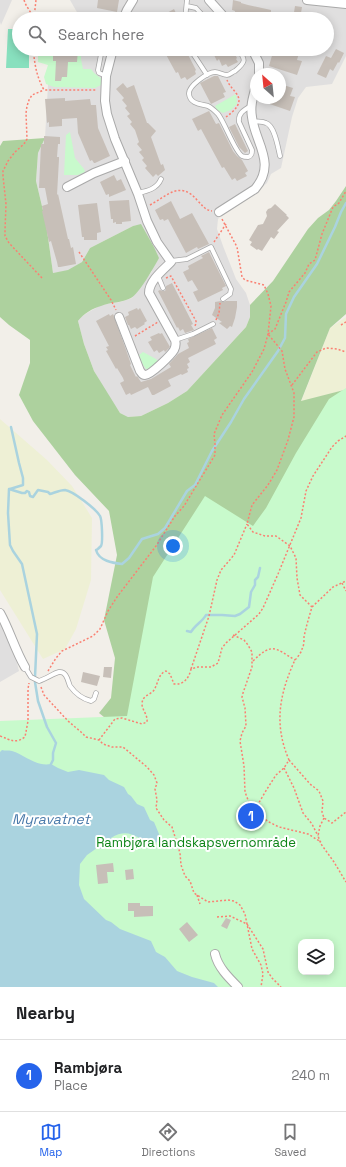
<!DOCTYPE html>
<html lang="en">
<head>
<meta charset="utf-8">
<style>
	body { margin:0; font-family:"Space Grotesk",sans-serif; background:#f2f2f2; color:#202124 }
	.controls { position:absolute; right:12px; bottom:12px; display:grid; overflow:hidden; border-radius:8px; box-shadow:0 2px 10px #0003 }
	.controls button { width:36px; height:36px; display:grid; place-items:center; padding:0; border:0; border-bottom:1px solid #e0e0e0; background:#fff; color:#202124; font:20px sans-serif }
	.compass { position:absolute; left:250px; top:68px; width:36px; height:36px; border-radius:50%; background:#fff; box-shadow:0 2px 10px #0003; rotate:333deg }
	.you { position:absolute; left:173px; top:546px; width:14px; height:14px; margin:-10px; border:3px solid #fff; border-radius:50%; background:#1a73e8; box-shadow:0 0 0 6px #1a73e833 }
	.badge { display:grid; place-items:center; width:26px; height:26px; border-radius:50%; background:#2563eb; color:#fff; font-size:13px; font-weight:700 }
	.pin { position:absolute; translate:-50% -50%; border:2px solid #fff; box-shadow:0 1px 4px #0006 }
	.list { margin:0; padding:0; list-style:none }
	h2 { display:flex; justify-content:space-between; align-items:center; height:52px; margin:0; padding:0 16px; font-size:17px }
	h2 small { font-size:13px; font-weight:400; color:#757577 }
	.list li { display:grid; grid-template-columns:26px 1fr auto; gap:12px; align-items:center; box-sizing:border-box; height:72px; padding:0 16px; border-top:1px solid #e0e0e0 }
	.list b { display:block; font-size:15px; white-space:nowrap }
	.list p { margin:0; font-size:13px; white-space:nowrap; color:#757577 }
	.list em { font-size:13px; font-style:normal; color:#757577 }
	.icon { flex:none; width:22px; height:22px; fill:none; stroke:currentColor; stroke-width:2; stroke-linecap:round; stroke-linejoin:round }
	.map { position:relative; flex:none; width:346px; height:987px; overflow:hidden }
	.search { position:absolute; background:#fff; box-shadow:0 2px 10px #0003; left:12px; right:12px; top:12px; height:44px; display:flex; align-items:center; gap:10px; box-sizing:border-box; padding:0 14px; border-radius:22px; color:#757577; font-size:15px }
	.sheet { height:124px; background:#fff }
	nav { display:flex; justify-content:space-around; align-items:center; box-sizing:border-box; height:56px; border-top:1px solid #e0e0e0; background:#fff; font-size:11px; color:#757577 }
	nav a { display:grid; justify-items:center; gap:2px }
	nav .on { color:#2563eb }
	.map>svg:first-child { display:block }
	.residential { fill:#e0dfdf; fill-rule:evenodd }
	.farmland { fill:#eef0d5 }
	.forest { fill:#add19e; fill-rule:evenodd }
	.park { fill:#c8facc; fill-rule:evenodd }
	.pitch { fill:#88e0be }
	.water { fill:#aad3df }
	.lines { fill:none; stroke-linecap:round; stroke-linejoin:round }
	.stream { stroke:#aad3df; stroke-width:2.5 }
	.building { fill:#c7bfb8 }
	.lane-casing { stroke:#a9a9a9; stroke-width:5.5 }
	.street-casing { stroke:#a9a9a9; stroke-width:10 }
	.path { stroke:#fa8072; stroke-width:1.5; stroke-dasharray:2 2; stroke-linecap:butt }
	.lane { stroke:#fff; stroke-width:4 }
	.street { stroke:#fff; stroke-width:8 }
	.labels { text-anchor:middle; stroke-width:4; stroke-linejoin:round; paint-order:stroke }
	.park-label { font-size:13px; fill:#0c8416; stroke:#fff }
	.water-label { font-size:14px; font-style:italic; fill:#4a7aab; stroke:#fff }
</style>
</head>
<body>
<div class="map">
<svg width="346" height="987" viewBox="0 0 346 987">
	<rect width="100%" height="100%" fill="#f2efe9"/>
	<path class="residential" d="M0,0H12L1,25L0,22Z
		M70,0H346V56L332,84L306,87L298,98L292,117L281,168L271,174L267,183L260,189L226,211L218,219L217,229L223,246L236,279L246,293L250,305V317L246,327L187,391L168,403L141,416L128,417L120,413L109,397L94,371L84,344L78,321L81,317L87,313L101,305L120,302L132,298L152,271L154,247L141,225L133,226L90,248L82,262L68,271L53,273L46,223L36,181L38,153L45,138L50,49H327V19H53L54,16L78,14ZM256,74H280V98H256Z
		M0,615L8,626L19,671L0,682Z"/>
	<path class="farmland" d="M346,317V389L344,390L301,402L330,328Z
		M0,419L47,460L72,486L92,518L91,580L76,629L65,649L43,659L0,590Z"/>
	<path class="forest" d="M45,138L38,153L36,181L46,223L53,273L68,270L82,262L90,248L133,226L141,224L154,247L159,258C154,267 139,294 131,298C122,303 110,302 101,306C93,308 83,314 78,321L84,344L94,371L120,413L128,417L141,416L168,403L187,391L246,327L250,317V305L273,281L308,229L318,218L329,210L336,201L346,186V314L330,328L301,401L344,390L346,987H218L146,751L99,713L111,698L115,658L104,620L117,555L109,511L75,475L33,421L19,395L30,363V340L9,325L0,317V146L3,141ZM301,942H331V972H301Z"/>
	<path class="park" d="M38,49H81V59L83,69H91L94,73L102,79L101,85L95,88L54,87L46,84L44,77L48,65L38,62Z
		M236,94L237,104L231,110L223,113L217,110L215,106Z
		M70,132L75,158L84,169L85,172L78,175H64L66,135Z
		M143,352L156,359L159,362L148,369H146L143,365L139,355Z
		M346,388V987H0V721L127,716L153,577L205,496L253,526L266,508L296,453L329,399ZM301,942H331V972H301Z"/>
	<path class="pitch" d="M8,29H19V49H29V68H6Z"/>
	<path class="water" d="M2,750C5,751 8,750 12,751C25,755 36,767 51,764L58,768L68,772L79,770L104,775L109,780L124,787L128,794L131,796L137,804L144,807L150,820L154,822L159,834V840L152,846C137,837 128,827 111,838L112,843L105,845L103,849L97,848L87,855L80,864L79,885L84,899L106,920L111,922L120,929L151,941L156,952L165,957L177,971L192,977L214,983L218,987H0V752Z"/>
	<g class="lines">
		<path class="stream" d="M10,489L23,485V478L19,463L11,427
			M187,631L191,632C195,625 202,622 206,615H222L235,616L240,614L249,607L251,592L255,585V580L258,577L260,568
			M35,677L37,634L22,564L13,551L10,545L8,513L9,489L22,493H25L27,491L29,492L30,496L33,497L38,490L48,492L50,494C54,493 60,490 65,490C73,491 96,509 100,516C102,519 103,543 101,546C100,547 97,550 96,550C99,561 113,563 122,564L129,558L142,539L158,534L165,528L187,491L195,485L212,451L231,422L244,399L278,351L285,338L286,314L294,297L317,264L335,227L341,212L346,203
			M35,682L38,701L47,727L56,743L53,753V760L51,764"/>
	</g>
	<path class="building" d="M98,0H119L117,12L97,8Z
		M233,0L241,2V3L248,5L271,10V12L289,16V19H257L245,17V15L235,13V11L232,10Z
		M295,6L302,7L300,19H293Z
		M174,9L179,19H156Z
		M53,49L78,50L77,62H68L67,77H62L61,81H55L56,61H53Z
		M163,49H185L196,70L195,71L196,74L187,80L185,77L181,79L178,72L176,73Z
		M211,49H232L237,58L236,59L238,62L228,67L226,64L222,66L219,59L217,61Z
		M279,49H287L299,53L297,60L302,61L297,75L269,66L273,52L278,53Z
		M336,49L344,53L339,63L338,62L333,71L330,69L326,78L317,74L326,56L331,58Z
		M214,76H218L226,92L223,93L225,97L211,104L200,83Z
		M123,83L127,88L134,85L147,123H148L156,131L151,137L161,165L163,164L165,170L158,176L156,174L153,177L145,168L147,166L142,160L144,158L139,152L142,150L137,144L139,142L135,130L130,124L132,122L127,116L130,114L125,108L127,106L122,100L124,98L116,89Z
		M280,84L293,88L290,96L295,97L290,111L258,100V98H280Z
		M65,98V101L90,99L91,105H96L98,128L110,156L95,163H94L92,160L90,161L78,133L77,118L62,119V126L49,127V122L47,123L45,99Z
		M209,111L216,124L219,123L233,151L237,156L242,160L248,171L245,173L247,176L237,181L235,178L232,180L224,167L222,168L201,129L198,131L192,119Z
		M235,124L248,151L245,153L239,147L229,127Z
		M44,136L60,137V144H58L57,157H59V159L57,195L58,194L68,239H69L71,248L73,247L76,264L60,267H58L57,262L51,241L49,242L42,211H43L42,206L48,204L45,188H39L41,144H44Z
		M114,175L117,181L121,179L126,190L109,197V194L106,195L100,182Z
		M129,200L131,221L122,222V224H116V222L113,223V219H111L109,201Z
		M171,201L180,219L192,213L209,244L198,249L197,247L195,248L186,253L168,219L164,221L163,219L160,220L155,210Z
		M97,203L101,232L97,233V240H84V237H82L78,205Z
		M275,204L287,215H286L289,218L277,231L279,232L274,239L271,237L262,251L258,249L257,250L250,245L252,242L249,240L258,225L263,224L267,216L266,212L268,209L271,208Z
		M209,252L226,286L222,288L223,290L198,302L193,292L198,290L192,280L188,282L183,272L189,269L188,266L203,258L201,256Z
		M172,283L193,324L191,325L194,330L185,333L183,329L180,331L178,327L177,328L158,291L160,290L162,291H165L166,289V286Z
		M221,301L223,302L226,301H237V307L235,318L232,327L230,326L227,329L219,323L222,322L212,315L215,308V302Z
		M137,308L138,310L140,308L147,321L144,323L145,324L137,329L135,327L131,329L129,325H128L125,317L129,315L128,312Z
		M109,314L110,316L113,314L114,316L131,364L130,365L136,377L137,376L141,382L151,379L171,367L169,364L178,354L189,348L187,343L189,342L188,339L212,328L217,338L214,340L216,344L188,358L190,362L187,364L189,368L187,369L188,372L182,375L181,374L168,380L171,386L154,395H152L148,387L131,395L130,393L126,395L120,383L124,381L123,378L117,368L116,369L106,351L108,350L106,347L109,346L96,321Z
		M159,333L160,334L162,333L170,347L165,352L164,350L159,353L157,350L154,352L148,342L152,340L150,337Z
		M104,667H112L111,678L103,677Z
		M83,672L100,676L97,686L81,682Z
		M113,863L114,872H107L108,883L98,884L96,865Z
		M133,869L134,879L126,880L125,870Z
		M128,903H140V906H153V916L134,917V911H128Z
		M226,918L231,920L227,929L221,926Z
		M187,922L198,935L189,942L179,929Z"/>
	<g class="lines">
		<g class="lane-casing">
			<path id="lane" d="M187,6L196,8L206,19
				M185,19L187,0
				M102,49L98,70L99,73L106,76
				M190,49L207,75
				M238,49C246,60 246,62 235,71C232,72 230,75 227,75C223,75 219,72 215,72C208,72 188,86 189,94C190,104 201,104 208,106C212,108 215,111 218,114C225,123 235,152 242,156C244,157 246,157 248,157C252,156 252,153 252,150L239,122C238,113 244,110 251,106
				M253,121C257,122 262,121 266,123C275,126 278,148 280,156
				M138,193C147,191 157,189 161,179
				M171,261L187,259L211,247L231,289L230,294L223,299
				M158,276L163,288
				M175,340L193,334L213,324
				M25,667L31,677L39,681C46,679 54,673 59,672C67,671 68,682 70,686C75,693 83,699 91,701L94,699L96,693"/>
		</g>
		<g class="street-casing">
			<path id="street" d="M209,0L226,19
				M307,0L346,4
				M123,19L127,10L133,0
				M113,49L106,76L105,101L107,114L115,139L138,194L147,221L157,242L171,262C163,270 149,281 149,293L175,340C176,343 176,346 174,350C171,355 151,375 145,375C142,375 142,373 140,371L119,317
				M252,49L259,63V74
				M67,187L94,173L125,161
				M219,212L255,189C277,163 255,143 252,117C250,106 253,97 256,86
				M0,613C10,631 15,650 25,667
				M215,954C218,967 228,977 238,987"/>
		</g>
		<path class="path" d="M24,0L26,5L34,18V19
			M34,18L36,0
			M33,49C35,65 36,75 44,90H97
			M226,117C234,111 244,103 236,93C233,89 229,85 227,80
			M150,205C167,196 180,180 197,200C202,205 205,210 212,211
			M214,242L226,224
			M79,252L111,300L116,310
			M42,278L9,243L5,236V230L6,204L3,176V171L8,161L15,152L24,144L27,139L26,113L27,106L29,100L32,95L44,90
			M166,278L171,276L196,321V324L194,327
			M216,320L219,313L220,303
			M341,325L346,322
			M268,334L275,329L286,302L289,292L305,273L309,264L315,260L322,234L333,207L339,203L346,191
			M135,336L158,322
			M292,385L317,352L326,348L337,349L346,352
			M342,583L346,591
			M312,607L333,587L346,581
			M233,635L244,640L248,645L252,652V667L243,693L242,697L245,708L246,726L242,733L240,741L244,766L245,792L253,813
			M253,661C272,642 275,648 295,660
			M191,669L209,616L217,580L221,570L234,555L247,524
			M48,671L56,658L62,651L93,636L100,629L108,611L117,597L156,546L175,516L184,506L215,455V444L214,434L222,415L252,372L264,349L268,334L271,306L268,294L264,285L245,280L242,277L237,247L222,219
			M41,687L44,695L68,721L81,732L86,737L99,740L103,744L112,747H123L147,767L154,775L157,783L155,789L157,800L156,808L164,820L172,827L180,853L181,865L185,876L190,881L194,893L197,895L208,902L228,900L234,901L240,905L245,914L252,949L261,965L263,974L261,987
			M0,736C11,740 15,744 25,737L28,721V689L29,683
			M99,740L115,719L122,718L142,724L147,722C148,715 142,710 142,704C142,695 151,695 154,690C158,684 158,674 166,671L170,674L174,684C184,685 189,678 191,669L198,667H211L218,663L222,648L226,643L259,614L263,608L278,574L301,518L306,491L313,476L332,447L338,441L346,436
			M289,760L310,784L319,791L323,801L322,812L324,818L332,823L346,812
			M284,768L294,788L303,813L312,824L318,836
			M257,806L267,821L279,827L308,834L321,842
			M251,816L267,789L276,775L284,768L289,760C274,725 279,696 294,662C296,658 301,654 302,649C304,646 304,641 304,637C306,627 309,617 312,607L300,595L297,578L296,558L290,546L276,536H265L253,532L247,524L252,505L268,485L277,470L288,440L294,417V393L285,369L282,351L268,334
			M324,818L320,826L318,836L321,844L334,862L346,882
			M197,895L200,904
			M217,917L230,916L247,924L263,949L268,972L272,978L281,987"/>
		<use href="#lane" class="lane"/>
		<use href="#street" class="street"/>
	</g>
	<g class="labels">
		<g class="park-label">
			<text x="196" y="847">Rambjøra landskapsvernområde</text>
		</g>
		<g class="water-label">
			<text x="51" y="824">Myravatnet</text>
		</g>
	</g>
</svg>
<div class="controls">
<button><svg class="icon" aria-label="layers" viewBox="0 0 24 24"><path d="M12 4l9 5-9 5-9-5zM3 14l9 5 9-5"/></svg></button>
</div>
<svg class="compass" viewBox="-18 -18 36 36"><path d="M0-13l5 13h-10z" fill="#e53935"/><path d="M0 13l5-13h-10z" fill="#757577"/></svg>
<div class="you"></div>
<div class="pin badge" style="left:251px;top:816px">1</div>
<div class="search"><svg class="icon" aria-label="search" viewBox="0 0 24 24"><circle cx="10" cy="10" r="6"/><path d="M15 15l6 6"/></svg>Search here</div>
</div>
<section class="sheet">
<h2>Nearby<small></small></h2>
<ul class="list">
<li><span class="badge">1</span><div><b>Rambjøra</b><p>Place</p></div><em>240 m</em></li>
</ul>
</section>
<nav>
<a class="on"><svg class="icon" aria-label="map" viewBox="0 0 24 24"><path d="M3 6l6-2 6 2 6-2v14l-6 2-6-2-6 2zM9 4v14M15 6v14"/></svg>Map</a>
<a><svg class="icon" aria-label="directions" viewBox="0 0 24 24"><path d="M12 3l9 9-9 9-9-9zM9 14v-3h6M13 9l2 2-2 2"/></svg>Directions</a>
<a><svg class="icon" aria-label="saved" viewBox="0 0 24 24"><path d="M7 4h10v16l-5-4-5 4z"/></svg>Saved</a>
</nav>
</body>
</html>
